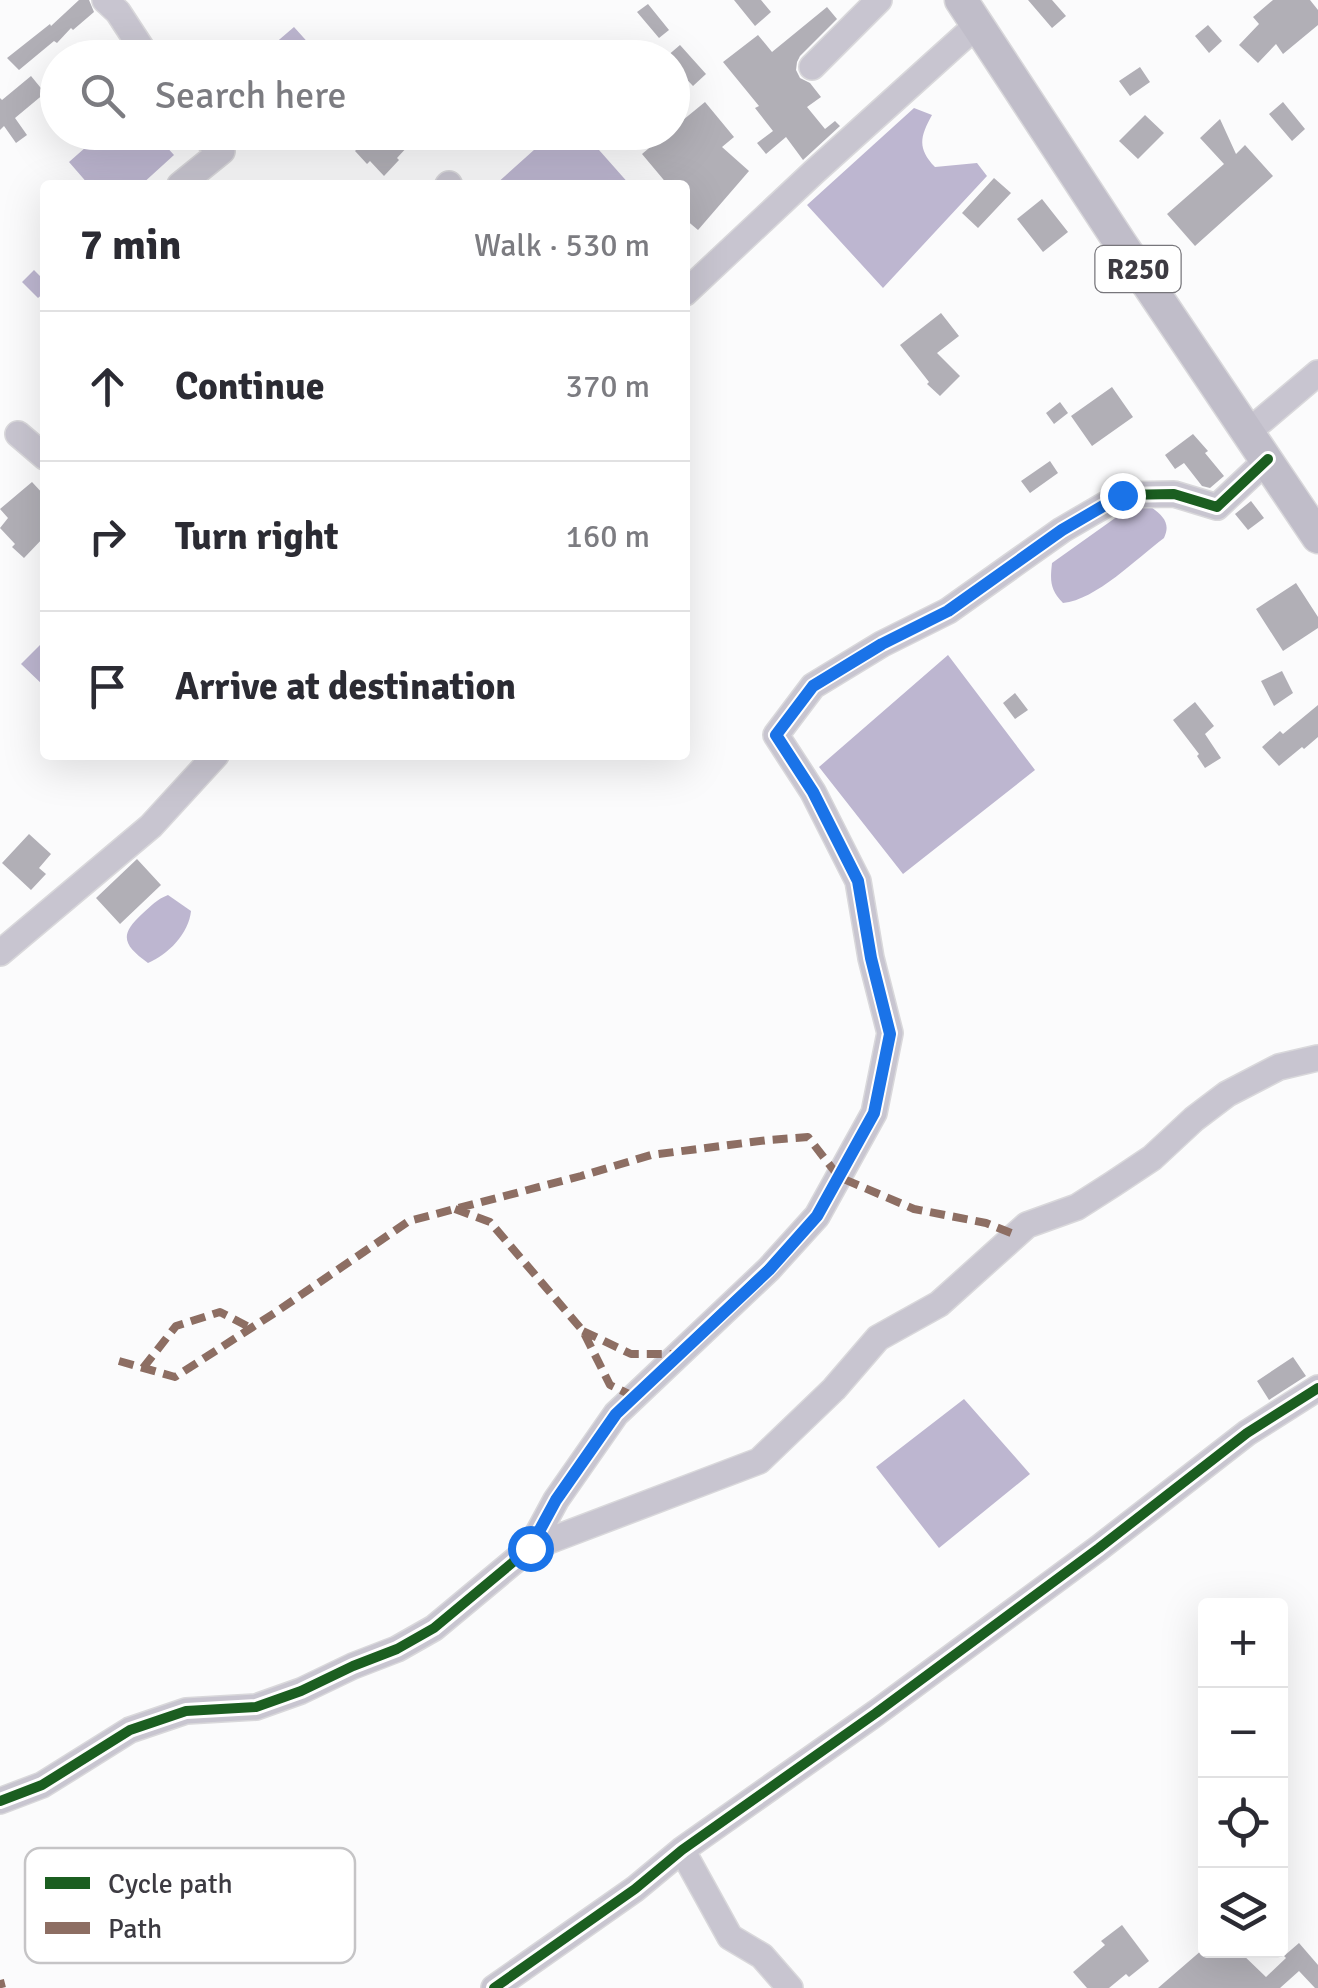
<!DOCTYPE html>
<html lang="en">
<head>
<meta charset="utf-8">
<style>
	body { margin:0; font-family:Signika,sans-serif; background:#f7f7f7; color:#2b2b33 }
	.controls { position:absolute; right:30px; bottom:30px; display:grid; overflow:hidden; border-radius:10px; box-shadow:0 10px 40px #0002 }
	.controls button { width:90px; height:90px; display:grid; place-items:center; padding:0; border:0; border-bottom:2px solid #e1e1e2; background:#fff; color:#2b2b33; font:50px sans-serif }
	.stop { position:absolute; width:30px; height:30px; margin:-22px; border:8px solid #1a73e8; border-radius:50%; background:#fff }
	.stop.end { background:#1a73e8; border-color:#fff; box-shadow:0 2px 10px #0008 }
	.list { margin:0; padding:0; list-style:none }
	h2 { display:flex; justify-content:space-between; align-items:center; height:130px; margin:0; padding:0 40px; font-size:42px }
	h2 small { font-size:32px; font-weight:400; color:#7c7c81 }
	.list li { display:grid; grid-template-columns:65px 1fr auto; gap:30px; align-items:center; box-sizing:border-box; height:150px; padding:0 40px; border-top:2px solid #e1e1e2 }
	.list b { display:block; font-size:38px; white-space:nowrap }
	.list em { font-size:32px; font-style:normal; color:#7c7c81 }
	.icon { flex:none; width:55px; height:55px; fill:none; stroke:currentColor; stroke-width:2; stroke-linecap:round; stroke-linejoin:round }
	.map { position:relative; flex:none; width:1318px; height:1988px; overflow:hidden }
	.search { position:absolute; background:#fff; box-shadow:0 10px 40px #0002; left:40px; top:40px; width:650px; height:110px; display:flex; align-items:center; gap:25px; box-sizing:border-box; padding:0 35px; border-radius:55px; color:#7c7c81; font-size:38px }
	.panel { position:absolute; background:#fff; box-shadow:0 10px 40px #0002; left:40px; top:180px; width:650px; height:580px; border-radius:10px }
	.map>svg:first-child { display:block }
	.water { fill:#bdb6d0 }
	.building { fill:#b1afb6 }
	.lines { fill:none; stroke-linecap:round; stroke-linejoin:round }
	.minor-casing { stroke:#d9d8db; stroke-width:28 }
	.major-casing { stroke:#d9d8db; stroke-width:35 }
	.minor { stroke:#c8c5d0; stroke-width:25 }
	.major { stroke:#c0bdc9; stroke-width:32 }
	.quiet { stroke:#8d6e63; stroke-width:8; stroke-dasharray:15 8; stroke-linecap:butt }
	.cycleway-casing { stroke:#fff; stroke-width:16 }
	.cycleway { stroke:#1b5e20; stroke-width:10 }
	.route { stroke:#1a73e8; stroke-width:12 }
	.labels { text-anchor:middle; stroke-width:10; stroke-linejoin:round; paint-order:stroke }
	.shield { fill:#fff; stroke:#77767b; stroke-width:2.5 }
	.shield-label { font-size:28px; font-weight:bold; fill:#3d3b42 }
	.key { fill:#fff; stroke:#c5c4c6; stroke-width:2.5 }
	.key-label { font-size:28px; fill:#3d3b42 }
</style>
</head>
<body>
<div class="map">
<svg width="1318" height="1988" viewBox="0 0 1318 1988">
	<rect width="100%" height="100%" fill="#fbfbfc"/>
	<path class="water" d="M294,27L321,57H259Z
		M914,108L932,115C920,137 917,148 935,167L977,163L987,176L883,288L807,205Z
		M103,132L154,133L174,155L141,185H89L69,162Z
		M554,132L584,133L630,185H495Z
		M34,270L45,281V292L38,298L22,282Z
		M1137,507H1151C1163,516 1171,523 1164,538C1137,558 1096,600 1063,603C1050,590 1050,581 1052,563L1125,511Z
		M45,640V687L21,664Z
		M948,655L1035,770L903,874L819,767Z
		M168,895L191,911C189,933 168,955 148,963C123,945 119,935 142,914C151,906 157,899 168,895Z
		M964,1399L1030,1474L939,1548L876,1467Z"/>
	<path class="building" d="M79,0H89L94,12L73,30L71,28L57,43L54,41L19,70L7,58L50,24L51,26Z
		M734,0H761L771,12L755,26Z
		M1028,0H1052L1066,16L1052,28Z
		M1273,0H1310L1318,10V25L1283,54L1276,44L1258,63L1239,45L1259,24L1253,17Z
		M648,4L669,30L659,38L637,12Z
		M827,7L837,19L800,56L797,62L796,70L800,78L810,83L821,97L807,107L825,129L835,121L840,126L803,160L786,137L766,154L757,143L773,131L755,108L759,106L723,62L758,35L772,52Z
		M1208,25L1222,41L1209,53L1195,36Z
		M432,41L448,58H416Z
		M680,45L706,74L693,86L672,64V58L666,57Z
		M1140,67L1150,82L1130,96L1119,81Z
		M31,76L45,93L15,118L27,135L16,143L4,126L0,130V98L2,100Z
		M705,102L734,137L722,147L749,171L698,230L685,219V185H668L642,154L668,132H672V129Z
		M1283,102L1305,129L1292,141L1269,114Z
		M1145,115L1164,133L1138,159L1119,141Z
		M1220,119L1236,154L1245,145L1273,176L1195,246L1167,214L1224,164L1200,138Z
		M346,132H421L397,158L399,160L384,176L370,161L367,164L355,151L359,147Z
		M994,178L1011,193L978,228L962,213Z
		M1042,199L1068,232L1043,252L1017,219Z
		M941,313L959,336L937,353L960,376L940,396L927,384L929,382L900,345Z
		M1112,387L1133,417L1092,446L1071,416Z
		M1060,402L1068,413L1054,424L1046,413Z
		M1193,434L1208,451L1205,453L1224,476L1210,488L1202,486L1184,463L1175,469L1165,455Z
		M1050,461L1058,473L1030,493L1021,481Z
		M32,482L45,496V536L24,558L12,547L15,544L0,528L8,518L0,509Z
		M1251,501L1264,518L1248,530L1235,514Z
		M1296,583L1318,617V628L1283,651L1256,609Z
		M1282,671L1293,693L1274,706L1261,681Z
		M1015,693L1028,710L1015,719L1003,703Z
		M1195,702L1214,726L1205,734L1221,758L1205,768L1197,756L1199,754L1173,720Z
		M1318,705V737L1304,749L1302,747L1279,766L1262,747L1280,731L1283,734Z
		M29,834L51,854L39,868L46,874L31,890L2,863Z
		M137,859L161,885L120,924L96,898Z
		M1293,1357L1306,1376L1269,1400L1257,1381Z
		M1122,1925L1149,1961L1129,1977L1126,1974L1109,1988H1087L1073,1972L1105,1945L1101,1941Z
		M1299,1943L1318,1965V1988H1315L1299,1971L1280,1988H1158L1202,1950L1239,1951L1266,1977L1286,1958L1284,1956Z"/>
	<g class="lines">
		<g class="minor-casing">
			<path id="minor" d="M105,0L118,12L148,58
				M812,67L879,0
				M180,185L222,151L198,132
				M448,185L449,184
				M685,293L814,172L978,24
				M1260,422L1318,373
				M18,434L45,457
				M0,953L151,826L216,755
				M530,1548L759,1461L834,1389L878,1338L939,1304L1027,1225L1077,1207L1113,1184L1152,1158L1194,1119L1227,1094L1279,1067L1318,1058
				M0,1801L42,1785L130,1730L186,1711L256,1707L301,1691L353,1666L397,1649L434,1628L530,1548L556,1500L616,1414L769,1269L817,1216L874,1113L890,1033L871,958L858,881L813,792L776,735L813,686L882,644L948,611L1062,530L1122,495L1174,494L1217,507L1268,459
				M682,1850L730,1937L762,1956L790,1988
				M494,1988L635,1889L682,1850L876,1713L1099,1548L1247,1433L1318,1388"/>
		</g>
		<g class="major-casing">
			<path id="major" d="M961,0L1121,244L1318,537"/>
		</g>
		<use href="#minor" class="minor"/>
		<use href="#major" class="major"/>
		<path class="quiet" d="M455,1209L490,1222L583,1331L610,1385L635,1397
			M583,1331L631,1354H678
			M119,1361L175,1377L276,1312L409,1221L581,1176L651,1155L768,1140L808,1137L839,1177L914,1209L986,1223L1016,1235
			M143,1368L176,1326L220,1312L251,1328
			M0,1980L2,1988"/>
		<g class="cycleway-casing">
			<path id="cycleway" d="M0,1801L42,1785L130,1730L186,1711L256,1707L301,1691L353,1666L397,1649L434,1628L530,1548L556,1500L616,1414L769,1269L817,1216L874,1113L890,1033L871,958L858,881L813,792L776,735L813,686L882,644L948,611L1062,530L1122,495L1174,494L1217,507L1268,459
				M494,1988L635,1889L682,1850L876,1713L1099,1548L1247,1433L1318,1388"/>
		</g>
		<use href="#cycleway" class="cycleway"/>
	</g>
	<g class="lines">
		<path class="route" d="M530,1548L556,1500L616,1414L769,1270L817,1216L874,1113L890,1034L871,958L858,881L813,792L776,735L813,686L882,644L948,611L1062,530L1122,495"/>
	</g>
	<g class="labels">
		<rect class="shield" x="1095.5" y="246" width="85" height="46" rx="8"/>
		<g class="shield-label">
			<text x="1138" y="279">R250</text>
		</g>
	</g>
	<rect x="25" y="1848" width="330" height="115" rx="15" class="key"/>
	<rect x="45" y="1877" width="45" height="12" fill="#1b5e20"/>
	<rect x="45" y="1922" width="45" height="12" fill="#8d6e63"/>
	<g class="key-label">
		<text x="108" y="1893">Cycle path</text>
		<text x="108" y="1938">Path</text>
	</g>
</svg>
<div class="controls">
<button>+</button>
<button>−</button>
<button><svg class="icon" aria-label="locate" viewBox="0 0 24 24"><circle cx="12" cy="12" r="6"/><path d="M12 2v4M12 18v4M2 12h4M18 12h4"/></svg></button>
<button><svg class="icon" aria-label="layers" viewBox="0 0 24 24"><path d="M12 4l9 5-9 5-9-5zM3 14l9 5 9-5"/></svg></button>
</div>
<div class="stop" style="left:530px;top:1548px"></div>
<div class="stop end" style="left:1122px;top:495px"></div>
<div class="search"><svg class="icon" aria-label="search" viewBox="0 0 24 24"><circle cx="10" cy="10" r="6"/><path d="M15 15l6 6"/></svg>Search here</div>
<section class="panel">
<h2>7 min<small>Walk · 530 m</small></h2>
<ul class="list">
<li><svg class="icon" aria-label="ahead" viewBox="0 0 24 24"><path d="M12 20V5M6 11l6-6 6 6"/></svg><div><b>Continue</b></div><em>370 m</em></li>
<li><svg class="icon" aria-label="right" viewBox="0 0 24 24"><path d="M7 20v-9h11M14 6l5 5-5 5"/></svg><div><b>Turn right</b></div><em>160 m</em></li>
<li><svg class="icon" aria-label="arrive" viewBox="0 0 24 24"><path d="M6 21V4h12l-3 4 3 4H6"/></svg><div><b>Arrive at destination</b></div></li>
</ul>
</section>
</div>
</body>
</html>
